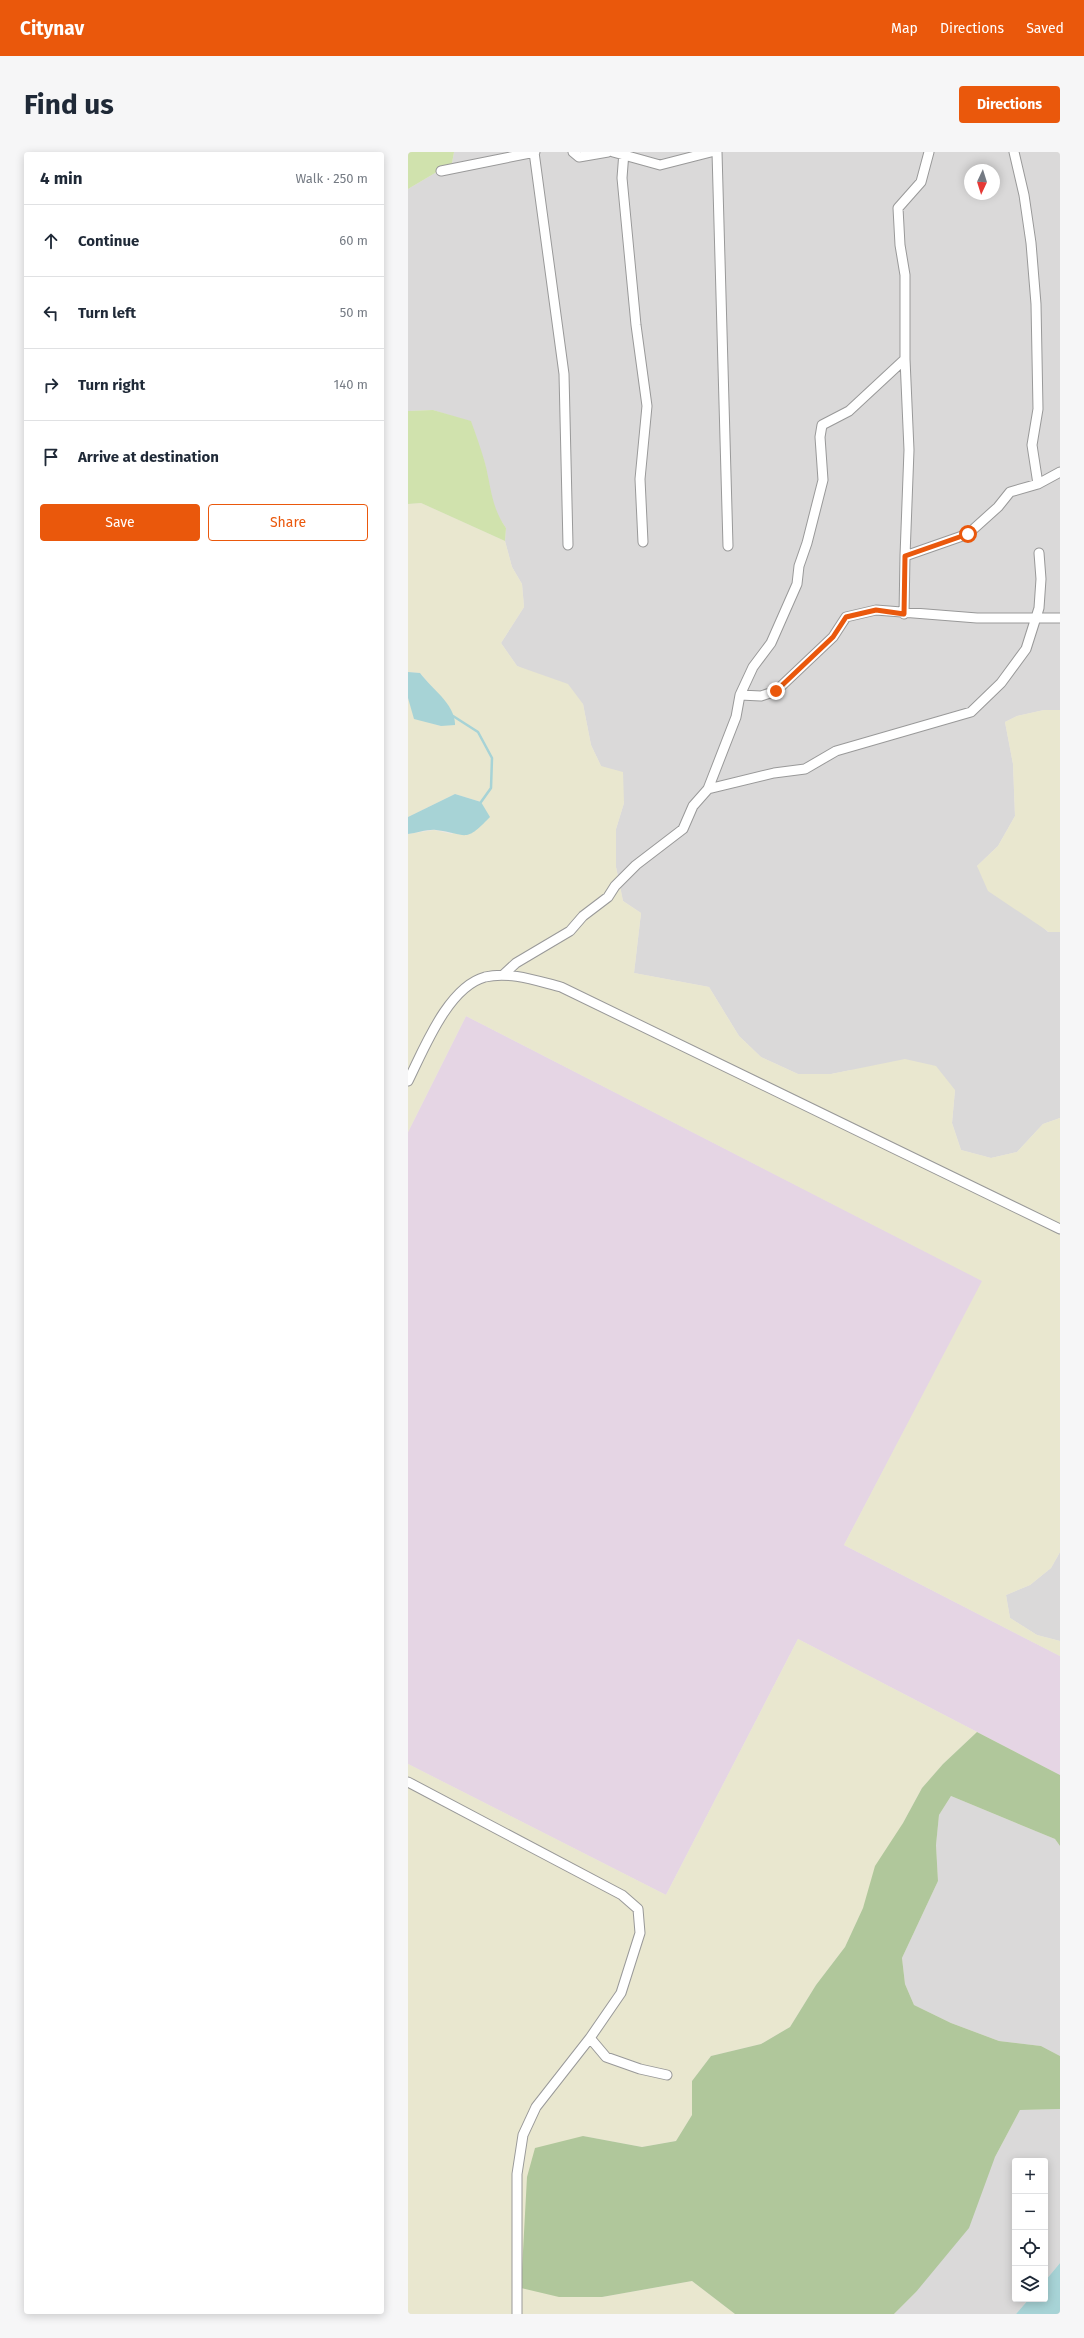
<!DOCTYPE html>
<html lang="en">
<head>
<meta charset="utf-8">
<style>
	body { margin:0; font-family:"Fira Sans",sans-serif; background:#f6f6f7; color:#1f2937 }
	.controls { position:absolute; right:12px; bottom:12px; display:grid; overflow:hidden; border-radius:4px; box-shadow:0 2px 10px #0003 }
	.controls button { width:36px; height:36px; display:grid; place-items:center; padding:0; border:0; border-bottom:1px solid #e0e1e3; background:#fff; color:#1f2937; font:20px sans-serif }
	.compass { position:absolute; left:556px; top:12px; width:36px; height:36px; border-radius:50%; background:#fff; box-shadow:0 2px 10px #0003; rotate:184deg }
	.stop { position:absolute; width:12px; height:12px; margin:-9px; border:3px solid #ea580c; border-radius:50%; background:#fff }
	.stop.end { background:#ea580c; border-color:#fff; box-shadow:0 1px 4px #0008 }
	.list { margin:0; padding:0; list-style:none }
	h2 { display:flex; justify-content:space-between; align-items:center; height:52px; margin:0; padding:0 16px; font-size:17px }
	h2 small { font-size:13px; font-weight:400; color:#747a83 }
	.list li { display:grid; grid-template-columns:26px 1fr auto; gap:12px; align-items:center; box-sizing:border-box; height:72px; padding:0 16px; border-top:1px solid #e0e1e3 }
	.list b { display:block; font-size:15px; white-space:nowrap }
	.list em { font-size:13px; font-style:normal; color:#747a83 }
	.actions { display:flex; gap:8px; padding:12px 16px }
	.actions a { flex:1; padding:9px 0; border:1px solid #ea580c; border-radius:4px; text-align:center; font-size:14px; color:#ea580c }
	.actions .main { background:#ea580c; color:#fff }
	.icon { flex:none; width:22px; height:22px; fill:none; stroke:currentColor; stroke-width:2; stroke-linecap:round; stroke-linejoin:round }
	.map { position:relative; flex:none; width:652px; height:2162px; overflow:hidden; border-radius:4px }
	header { display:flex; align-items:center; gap:24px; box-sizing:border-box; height:56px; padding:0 20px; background:#ea580c; color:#fff }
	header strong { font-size:19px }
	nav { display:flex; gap:22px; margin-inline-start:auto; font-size:14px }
	.intro { display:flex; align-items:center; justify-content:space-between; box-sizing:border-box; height:96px; padding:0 24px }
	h1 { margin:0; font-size:28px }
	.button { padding:10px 18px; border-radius:4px; background:#ea580c; color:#fff; font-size:14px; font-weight:700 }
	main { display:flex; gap:24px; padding:0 24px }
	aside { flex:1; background:#fff; border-radius:4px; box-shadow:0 2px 10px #0003 }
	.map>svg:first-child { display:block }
	.residential { fill:#dad9d9; fill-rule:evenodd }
	.industrial { fill:#e5d5e4 }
	.farmland { fill:#e9e7cf }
	.grass { fill:#d0e2ad }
	.forest { fill:#b0c79b }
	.water { fill:#a7d3d6 }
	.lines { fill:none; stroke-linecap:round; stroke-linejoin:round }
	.stream { stroke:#a7d3d6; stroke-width:2.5 }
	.minor-casing { stroke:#999; stroke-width:11 }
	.minor { stroke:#fff; stroke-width:9 }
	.route { stroke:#ea580c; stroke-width:5 }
</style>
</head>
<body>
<header>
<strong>Citynav</strong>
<nav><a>Map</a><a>Directions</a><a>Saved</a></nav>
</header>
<div class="intro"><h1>Find us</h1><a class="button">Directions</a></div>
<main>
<aside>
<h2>4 min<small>Walk · 250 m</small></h2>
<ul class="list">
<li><svg class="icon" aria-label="ahead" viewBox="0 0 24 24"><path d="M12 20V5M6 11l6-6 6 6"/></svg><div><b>Continue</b></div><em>60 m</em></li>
<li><svg class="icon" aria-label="left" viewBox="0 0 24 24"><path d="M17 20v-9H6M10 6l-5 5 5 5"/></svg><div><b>Turn left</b></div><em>50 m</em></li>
<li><svg class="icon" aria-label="right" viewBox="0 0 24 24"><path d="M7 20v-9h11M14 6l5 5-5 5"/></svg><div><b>Turn right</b></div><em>140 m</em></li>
<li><svg class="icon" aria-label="arrive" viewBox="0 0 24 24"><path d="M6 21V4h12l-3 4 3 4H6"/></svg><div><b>Arrive at destination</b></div></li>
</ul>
<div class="actions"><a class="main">Save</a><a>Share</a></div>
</aside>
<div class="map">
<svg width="652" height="2162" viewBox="0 0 652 2162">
	<rect width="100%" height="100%" fill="#ece7e2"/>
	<path class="residential" d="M46,0H652V558H636L609,564L597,570L605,612L607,664L590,694L569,714L640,780H652V966L635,972L609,1000L583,1006L553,998L544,971L547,938L443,918L423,922H390L353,905L331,884L301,835L226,821L233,761L215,749L208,715V677L216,651L193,614L183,593L175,552L125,521L109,514L93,491L116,455L114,432L104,415L97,389L98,376L90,364L83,346L77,312L63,270L25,258L0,259V37L44,11ZM562,18H586V42H562Z
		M652,1400V1489L629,1483L602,1466L598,1443L622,1433L643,1416Z
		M543,1644L647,1687L652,1694V1904L633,1894L591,1889L543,1871L506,1853L497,1832L494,1806L530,1729L528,1693L531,1663Z
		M652,1957V2111L637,2129V2009H607V2147H621L608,2162H486L508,2140L587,2005L612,1958Z"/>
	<path class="industrial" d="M58,864L575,1129L436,1393L652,1504V1623L390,1487L258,1743L0,1612V980Z"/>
	<path class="farmland" d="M13,351L97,389L104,415L114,432L116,455L93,491L109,514L160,532L175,552L183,593L193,614L215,620L216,651L208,677V715L215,749L233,761L226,821L301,835L331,884L353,905L390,922H423L497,907L528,914L547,938L544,971L553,998L583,1006L609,1000L635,972L652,966V1400L643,1416L622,1433L598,1443L602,1466L629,1483L652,1489V1504L436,1393L574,1129L58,864L0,980V682L26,678L44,682L73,650L47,642L0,665V546L4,557L22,571L33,574L42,556L12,521L0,520V352Z
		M636,558H652V780H641L580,739L569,714L590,694L607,664L605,612L597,570L609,564Z
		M390,1487L569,1580L535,1612L514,1636L495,1671L437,1795L408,1833L382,1875L353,1892L303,1904L284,1929V1963L268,1989L234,1995L175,1984L151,2145H194L284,2129L327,2162H0V1612L258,1743Z"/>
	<path class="grass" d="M0,0H46L44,11L0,37Z
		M25,258L63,269C68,283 73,297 77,311C83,334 83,355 98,376L97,389L13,351L0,352V259Z"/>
	<path class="forest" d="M569,1580L652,1623V1694L647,1687L543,1644L531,1663L528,1693L530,1729L494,1806L497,1832L506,1853L543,1871L591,1889L633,1894L652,1904V1957L612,1958L587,2005L561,2076L508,2140L486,2162H327L284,2129L194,2145H151L113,2136L119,2025L127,1996L175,1984L234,1995L268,1989L284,1963V1929L303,1904L353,1892L382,1875L408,1833L437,1795L455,1756L467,1714L495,1671L514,1636L535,1612Z"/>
	<path class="water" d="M0,520L12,521C23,536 48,553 47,573L33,574L6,567L0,546Z
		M47,642L73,650L82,665C56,692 60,682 28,678C20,677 9,681 0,682V665Z
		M652,2111V2162H608L621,2147H637V2129Z"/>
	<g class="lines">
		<path class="stream" d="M45,564L70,580L84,606L83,636L73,650"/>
		<g class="minor-casing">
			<path id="minor" d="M126,0L156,222L160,393
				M165,0L171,5L200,0
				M205,0L252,13L303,0
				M216,0L214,26L228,173L239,254L232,327L235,390
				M309,0L320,394
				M606,0L616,43L623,91L628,152L630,257L624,293L630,332
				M33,19L127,0
				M497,404L501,298L497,207
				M496,462L497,404L560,382L590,355L602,340L630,332L652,320
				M332,543L353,544L368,539L425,485L438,465L468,458L569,466H652
				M300,637L366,621L397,617L428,599L563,560L593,531L618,497L631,456L633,427L631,401
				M95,823L108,811L162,779L175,764L200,745L207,734L228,713L275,677L285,654L300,637L328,565L332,543L345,515L363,491L389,432L391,414L399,391L415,328L412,285L414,273L441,259L497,207V123L492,93L490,56L513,30L521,0
				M0,929C16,897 40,835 77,825C102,819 129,829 153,835L652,1077
				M0,1630L214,1743L230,1757L232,1781L213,1841L182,1886L128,1955L115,1983L109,2022V2162
				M182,1886L198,1905L232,1917L259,1923"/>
		</g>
		<use href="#minor" class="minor"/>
	</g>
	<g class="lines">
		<path class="route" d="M368,539L425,485L438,465L468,458L496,462L497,404L560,382"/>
	</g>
</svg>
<div class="controls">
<button>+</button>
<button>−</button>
<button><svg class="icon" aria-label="locate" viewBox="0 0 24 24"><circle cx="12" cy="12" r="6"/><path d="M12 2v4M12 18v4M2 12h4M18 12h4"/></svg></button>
<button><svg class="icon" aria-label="layers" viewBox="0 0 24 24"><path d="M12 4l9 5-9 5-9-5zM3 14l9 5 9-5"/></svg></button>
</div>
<svg class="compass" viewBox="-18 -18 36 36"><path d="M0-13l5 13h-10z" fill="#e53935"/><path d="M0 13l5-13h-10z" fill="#747a83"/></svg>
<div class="stop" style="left:560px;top:382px"></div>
<div class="stop end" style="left:368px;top:539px"></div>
</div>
</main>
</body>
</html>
